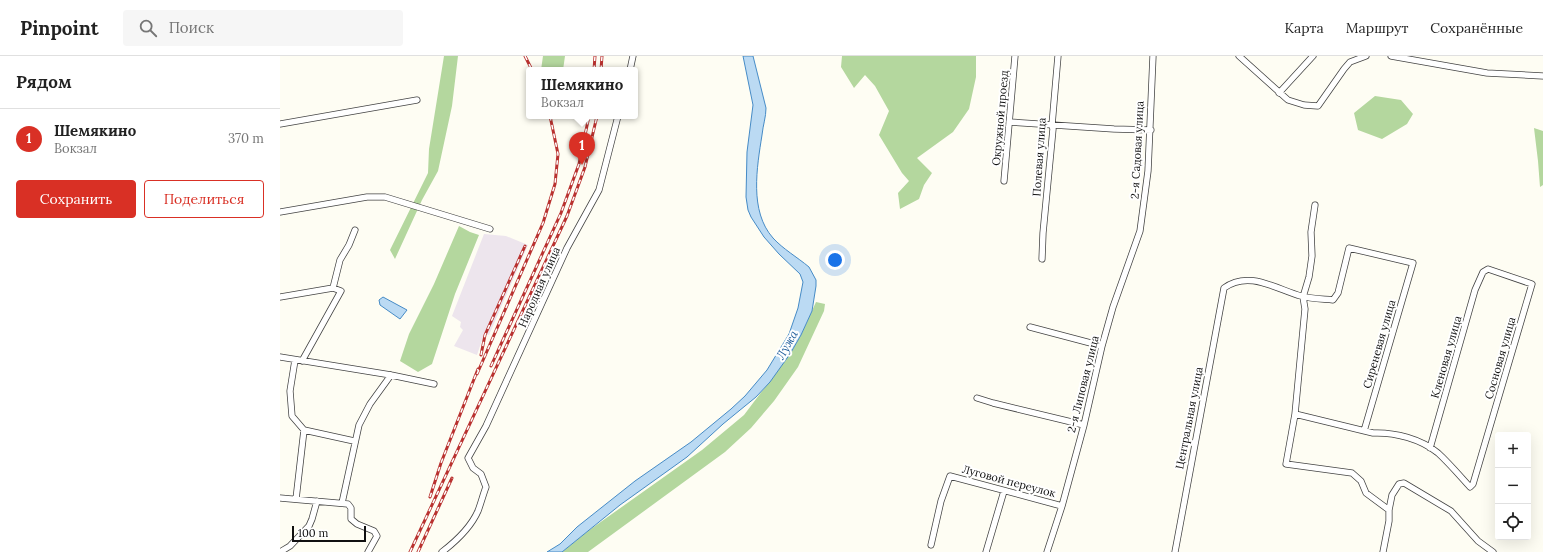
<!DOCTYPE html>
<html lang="ru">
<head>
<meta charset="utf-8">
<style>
	body { margin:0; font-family:Lora,serif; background:#f6f6f6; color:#222 }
	.controls { position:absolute; right:12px; bottom:12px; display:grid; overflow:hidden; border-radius:4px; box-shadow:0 4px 16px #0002 }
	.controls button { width:36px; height:36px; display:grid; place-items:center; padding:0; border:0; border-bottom:1px solid #e0e0e0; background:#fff; color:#222; font:20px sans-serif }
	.scale { position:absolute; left:12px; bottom:10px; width:74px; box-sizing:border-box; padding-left:4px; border:2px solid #101010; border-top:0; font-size:11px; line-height:14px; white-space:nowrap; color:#101010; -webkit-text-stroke:3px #fff; paint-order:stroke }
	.you { position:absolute; left:555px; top:204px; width:14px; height:14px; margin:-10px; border:3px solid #fff; border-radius:50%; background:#1a73e8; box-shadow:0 0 0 6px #1a73e833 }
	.badge { display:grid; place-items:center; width:26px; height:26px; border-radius:50%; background:#d93025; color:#fff; font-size:13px; font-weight:700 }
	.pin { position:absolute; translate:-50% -33px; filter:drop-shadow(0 1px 2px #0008) }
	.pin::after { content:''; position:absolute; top:21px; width:14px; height:12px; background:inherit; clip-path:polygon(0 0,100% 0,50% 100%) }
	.popup { position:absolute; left:246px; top:11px; width:112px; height:52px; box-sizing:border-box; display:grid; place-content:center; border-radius:4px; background:#fff; filter:drop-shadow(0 1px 3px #0005); font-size:13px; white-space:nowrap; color:#767676 }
	.popup b { font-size:15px; color:#222 }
	.popup::after { content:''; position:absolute; left:50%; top:100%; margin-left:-8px; border:8px solid transparent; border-top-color:#fff }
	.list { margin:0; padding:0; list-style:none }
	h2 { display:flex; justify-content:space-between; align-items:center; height:52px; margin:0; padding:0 16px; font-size:17px }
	h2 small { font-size:13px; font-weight:400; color:#767676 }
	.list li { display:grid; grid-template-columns:26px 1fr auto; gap:12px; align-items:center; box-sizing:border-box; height:60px; padding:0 16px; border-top:1px solid #e0e0e0 }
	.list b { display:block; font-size:15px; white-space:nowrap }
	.list p { margin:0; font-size:13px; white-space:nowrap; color:#767676 }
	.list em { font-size:13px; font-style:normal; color:#767676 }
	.actions { display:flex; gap:8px; padding:12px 16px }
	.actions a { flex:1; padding:9px 0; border:1px solid #d93025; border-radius:4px; text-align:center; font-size:14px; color:#d93025 }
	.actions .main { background:#d93025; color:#fff }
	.icon { flex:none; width:22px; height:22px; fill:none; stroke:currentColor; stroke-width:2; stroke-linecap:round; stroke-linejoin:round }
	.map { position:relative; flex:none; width:1263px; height:496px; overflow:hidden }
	header { display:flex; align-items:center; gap:24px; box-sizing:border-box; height:56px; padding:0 20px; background:#fff; border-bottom:1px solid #e0e0e0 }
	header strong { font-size:19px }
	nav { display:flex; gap:22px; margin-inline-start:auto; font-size:14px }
	.search { width:280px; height:36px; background:#f6f6f6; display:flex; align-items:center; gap:10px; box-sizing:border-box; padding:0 14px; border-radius:4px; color:#767676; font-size:15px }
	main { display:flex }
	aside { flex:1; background:#fff }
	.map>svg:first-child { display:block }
	.industrial { fill:#ede5ed }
	.forest { fill:#b4d79e }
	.water { fill:#bbdaf3; stroke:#468bc6 }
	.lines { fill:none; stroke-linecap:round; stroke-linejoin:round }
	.street-casing { stroke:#434343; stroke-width:7 }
	.street { stroke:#fff; stroke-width:5.5 }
	.rail-casing { stroke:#b9312f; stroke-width:3 }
	.rail { stroke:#fff; stroke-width:1.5; stroke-dasharray:4.5; stroke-linecap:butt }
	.labels { text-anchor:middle; stroke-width:4; stroke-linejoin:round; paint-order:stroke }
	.street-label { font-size:11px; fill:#101010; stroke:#fff }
	.water-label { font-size:12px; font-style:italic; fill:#1f5d9b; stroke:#fff }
</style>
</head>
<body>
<header>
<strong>Pinpoint</strong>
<div class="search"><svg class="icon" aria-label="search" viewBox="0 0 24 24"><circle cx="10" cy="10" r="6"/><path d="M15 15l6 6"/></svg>Поиск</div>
<nav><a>Карта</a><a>Маршрут</a><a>Сохранённые</a></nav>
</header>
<main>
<aside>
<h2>Рядом<small></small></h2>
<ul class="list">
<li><span class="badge">1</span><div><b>Шемякино</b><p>Вокзал</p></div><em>370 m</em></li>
</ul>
<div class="actions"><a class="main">Сохранить</a><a>Поделиться</a></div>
</aside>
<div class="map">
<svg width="1263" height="496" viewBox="0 0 1263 496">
	<rect width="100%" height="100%" fill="#fefdf3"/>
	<path class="industrial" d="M204,178L226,180L248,189L209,279L204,278L197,299L174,290L183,274L180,271L181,266L172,260Z"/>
	<path class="forest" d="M164,0H178L172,50L158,115L142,144L115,203L110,194L148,117L149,93Z
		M263,0H285L283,14H261Z
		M562,0H696V21L689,53L673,76L637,102L652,117L644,129L639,143L620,153L618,137L629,125L622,117L599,79L609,55L595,30L585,19L574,32L561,11Z
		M1095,40L1121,44L1133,58L1127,68L1102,83L1078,74L1074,57Z
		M1254,72L1263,75V129L1260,131L1258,105Z
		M179,170L190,176L199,179L175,238L152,308L138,316L120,305L129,278L154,228Z
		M536,246L545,248L544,255L518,311L494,345L471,372L445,396L308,496H282L308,475L422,394L464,359L510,298L521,279Z"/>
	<path class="water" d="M463,0H473L486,52C486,61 483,69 482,79C477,111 469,155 493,182C503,193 517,201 529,211L536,224V230L532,255L521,279L510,298L490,326L476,341L443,368L407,401L340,449L282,496H267L280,488L297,471L355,425L411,386L451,353L465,340L487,314L509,278L518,252L523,226L520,218L499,198L484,181L471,161L468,154L466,141L467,96L473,49Z
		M103,241L127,254L120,263L100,249L99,244Z"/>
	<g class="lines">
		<g class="street-casing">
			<path id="street" d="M959,0L1008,44L1024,49L1038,50L1064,13L1070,6L1086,0
				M1111,0L1207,17L1263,20
				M350,14L353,0
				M999,37L1033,0
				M729,66L834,73L871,74
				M0,68L137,44
				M724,125L735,0
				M1035,149L1031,176L1032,200L1029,221L1023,241L1025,253L1015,358L1006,408L1072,417L1081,425L1086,437L1109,454V465L1103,496
				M0,156L87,141H105L210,173
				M762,203L763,177L773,73L772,69L778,0
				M0,241L53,232
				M750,271L822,290
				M0,301L111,319L154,328
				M15,304L10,335L12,360L24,374L16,443
				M22,305L61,235L53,232L60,204L69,189L75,174
				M697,342L713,347L804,369
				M1015,358L1093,377C1115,376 1141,383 1158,397C1169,407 1180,420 1190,431L1193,428L1252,228L1208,213L1203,216L1195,234L1150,392
				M24,374L74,385
				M0,442L68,448L71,452V463L77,468L94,475L97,480L88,496
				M62,447L79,369L90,348L111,319
				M1109,454L1112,439L1119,428L1124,427L1171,455L1198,485L1213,496
				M651,489L661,445L670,420L782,450
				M0,496L10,490L29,470L32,463L37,445
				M162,496C175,486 191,471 198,455C201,447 203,439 206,431L201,418L193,412L188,402L206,370L287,192L319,134L338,60
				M706,496L724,435
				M767,496L782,450L804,369L822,290L833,251L860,175L868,115L873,0
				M895,496L944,232C969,214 996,233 1021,240C1031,243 1043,243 1053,244L1058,237L1069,192L1133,207L1084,375"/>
		</g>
		<use href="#street" class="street"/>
		<g class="rail-casing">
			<path id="rail" d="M245,0L252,14
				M314,14L315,0
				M321,14L322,0
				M201,299L205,279L245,190
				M211,310L281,157L299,108L309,60
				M197,318L263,167L275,128L278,98L270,60
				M150,441L161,407L198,313
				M130,496L287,160L305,111L317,60
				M138,496L172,422"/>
		</g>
		<use href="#rail" class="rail"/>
	</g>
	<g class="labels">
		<g class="street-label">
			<text transform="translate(720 62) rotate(-85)" y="4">Окружной проезд</text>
			<text transform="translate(857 94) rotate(-87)" y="4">2-я Садовая улица</text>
			<text transform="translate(759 101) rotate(-86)" y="4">Полевая улица</text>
			<text transform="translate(259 231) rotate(-66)" y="4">Народная улица</text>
			<text transform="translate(1099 288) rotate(-74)" y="4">Сиреневая улица</text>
			<text transform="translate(1166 301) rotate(-74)" y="4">Кленовая улица</text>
			<text transform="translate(1220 302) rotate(-74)" y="4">Сосновая улица</text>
			<text transform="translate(803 328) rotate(-76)" y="4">2-я Липовая улица</text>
			<text transform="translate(909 362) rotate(-79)" y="4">Центральная улица</text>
			<text transform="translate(729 425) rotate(15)" y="4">Луговой переулок</text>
		</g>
		<g class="water-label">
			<text transform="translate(507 289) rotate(-60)" y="4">Лужа</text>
		</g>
	</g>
</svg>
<div class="controls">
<button>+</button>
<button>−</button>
<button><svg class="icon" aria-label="locate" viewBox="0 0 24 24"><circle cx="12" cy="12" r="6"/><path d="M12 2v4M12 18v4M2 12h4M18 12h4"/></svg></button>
</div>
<div class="scale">100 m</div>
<div class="you"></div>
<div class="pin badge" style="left:302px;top:109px">1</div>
<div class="popup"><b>Шемякино</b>Вокзал</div>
</div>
</main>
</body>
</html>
